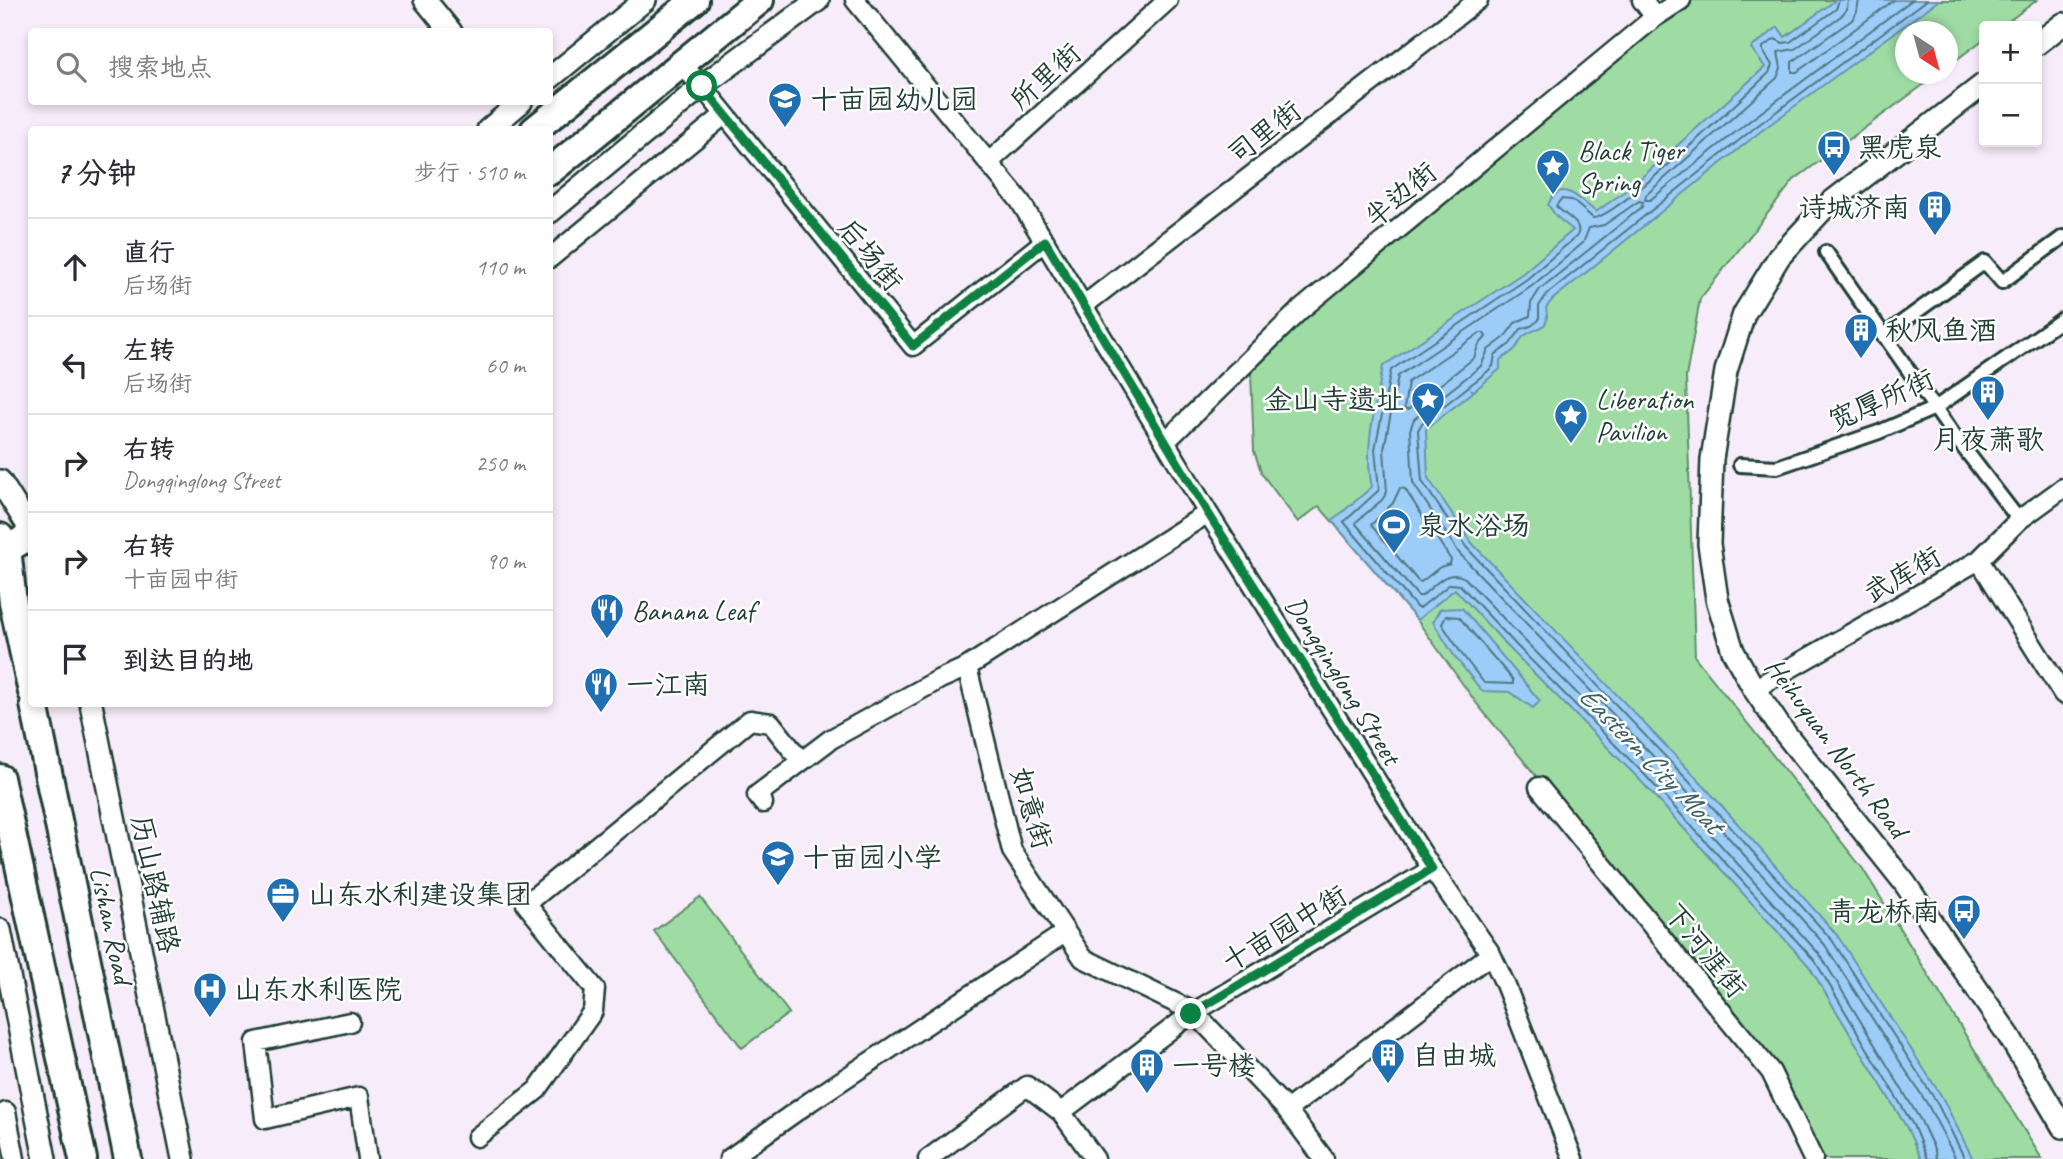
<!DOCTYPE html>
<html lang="zh">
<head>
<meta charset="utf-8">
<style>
	body { margin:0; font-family:Caveat,"LXGW WenKai TC",sans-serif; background:#f7f7f7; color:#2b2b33 }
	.controls { position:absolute; right:21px; top:21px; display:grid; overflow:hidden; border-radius:7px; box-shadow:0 4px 10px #0003 }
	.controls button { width:63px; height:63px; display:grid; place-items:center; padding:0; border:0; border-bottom:2px solid #e1e1e2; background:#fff; color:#2b2b33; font:35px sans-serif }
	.compass { position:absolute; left:1895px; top:21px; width:63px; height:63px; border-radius:50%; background:#fff; box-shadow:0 4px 10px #0003; rotate:144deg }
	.stop { position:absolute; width:21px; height:21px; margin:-16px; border:5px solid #0b8043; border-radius:50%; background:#fff }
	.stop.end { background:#0b8043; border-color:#fff; box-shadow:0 2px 7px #0008 }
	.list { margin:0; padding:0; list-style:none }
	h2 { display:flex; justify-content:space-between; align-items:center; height:91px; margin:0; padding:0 28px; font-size:30px }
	h2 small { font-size:23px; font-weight:400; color:#7c7c81 }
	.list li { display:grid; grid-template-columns:46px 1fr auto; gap:21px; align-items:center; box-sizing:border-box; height:98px; padding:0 28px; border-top:2px solid #e1e1e2 }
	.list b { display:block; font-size:26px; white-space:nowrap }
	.list p { margin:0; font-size:23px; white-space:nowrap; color:#7c7c81 }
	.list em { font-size:23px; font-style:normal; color:#7c7c81 }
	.icon { flex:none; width:38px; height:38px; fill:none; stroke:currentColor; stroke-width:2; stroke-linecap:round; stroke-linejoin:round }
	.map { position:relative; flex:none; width:2063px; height:1159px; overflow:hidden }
	.search { position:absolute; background:#fff; box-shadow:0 4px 10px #0003; left:28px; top:28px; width:525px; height:77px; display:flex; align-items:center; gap:18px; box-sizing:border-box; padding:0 24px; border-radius:7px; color:#7c7c81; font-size:26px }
	.panel { position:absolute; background:#fff; box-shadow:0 4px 10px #0003; left:28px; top:126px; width:525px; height:581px; border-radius:7px }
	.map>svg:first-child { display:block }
	.green { fill:#9fdca4; stroke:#5f8c6c; stroke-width:2 }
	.water { fill:#9ccdf8; stroke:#6a93aa; stroke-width:2 }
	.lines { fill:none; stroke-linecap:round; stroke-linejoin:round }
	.shore { stroke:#517782; stroke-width:2 }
	.pedestrian-casing { stroke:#1f3d34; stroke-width:18 }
	.minor-casing { stroke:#1f3d34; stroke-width:23 }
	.tertiary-casing { stroke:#1f3d34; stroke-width:26 }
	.primary-casing { stroke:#1f3d34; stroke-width:32 }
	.pedestrian { stroke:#fff; stroke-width:12 }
	.minor { stroke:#fff; stroke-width:18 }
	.tertiary { stroke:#fff; stroke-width:21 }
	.primary { stroke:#fff; stroke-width:26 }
	.route { stroke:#0b8043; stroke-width:9 }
	.labels { text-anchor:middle; stroke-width:5; stroke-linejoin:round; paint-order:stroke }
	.street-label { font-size:28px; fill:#1f3d34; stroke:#fff }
	.poi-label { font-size:28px; fill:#1f3d34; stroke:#fff; text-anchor:start }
	.water-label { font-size:30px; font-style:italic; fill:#3e6165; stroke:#fff }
</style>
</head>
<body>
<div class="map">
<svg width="2063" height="1159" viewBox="0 0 2063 1159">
	<rect width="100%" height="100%" fill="#f7ecf9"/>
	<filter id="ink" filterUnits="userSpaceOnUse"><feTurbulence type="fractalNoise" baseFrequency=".0143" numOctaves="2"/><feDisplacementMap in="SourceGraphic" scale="14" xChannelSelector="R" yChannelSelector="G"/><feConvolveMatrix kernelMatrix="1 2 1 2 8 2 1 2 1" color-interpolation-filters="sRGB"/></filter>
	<g filter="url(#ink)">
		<path class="green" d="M1691,0H2037L2002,26H1984V39L1948,66V32H1906V74H1938L1794,180L1700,299L1686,377L1695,657L1863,869L2042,1159H1819L1776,1068L1477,704L1417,620L1319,506L1298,522L1262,474L1254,451L1251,372L1329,290L1662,20Z
			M700,897L789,1013L742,1048L654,931Z"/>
		<path class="water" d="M1836,0H1939L1761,131L1552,300L1546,308C1551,331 1537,326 1524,336C1520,339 1518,346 1514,350C1510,354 1504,357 1500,360V369L1474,391L1472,390L1473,392L1426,429L1428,478L1472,543L1704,786L1837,935L1942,1097L1973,1159H1921L1907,1128L1809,966L1639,779L1513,652L1455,589L1417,620L1332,521L1372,487C1363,447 1376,406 1383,366L1523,273L1573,230L1557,217L1548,205C1560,175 1582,201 1596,212L1632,186L1765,67L1751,48L1778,27L1785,37Z
			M1462,608L1540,701L1533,708L1510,692L1482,691L1455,657L1433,622L1440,609Z"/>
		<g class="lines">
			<path class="shore" d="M1839,0L1836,9L1790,42L1783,43L1775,39L1763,47V51L1772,65L1769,73C1745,95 1615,220 1593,218L1572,200L1561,199L1556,206C1565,216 1584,223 1577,236L1527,279L1391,370L1375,449L1379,490L1344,522L1417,608H1420L1450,584L1460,585L1518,647L1644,774L1815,961L1913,1125L1927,1159
				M1848,0L1847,9L1841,16L1795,49L1778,52L1781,68L1777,78L1646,195L1645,200H1650L1752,119L1912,0
				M1859,0L1857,11L1852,20L1792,62V72H1797L1894,0
				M1927,0L1757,126L1547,294L1539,306V320L1531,326L1521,329L1510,344L1495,355L1493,366L1487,372L1422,423L1418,430L1422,481L1466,547L1698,791L1832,940L1936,1101L1965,1159
				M1480,333H1484L1486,337L1478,346L1474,358L1408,410L1404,409L1408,382Z
				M1400,488L1405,489L1451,560L1450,564L1440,567L1421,582L1418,581L1371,525L1393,503Z
				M1446,616L1459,617L1513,680V684L1484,683L1461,653L1442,624Z
				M1936,1159L1935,1151L1921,1121L1821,956L1651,768L1525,641L1465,578C1447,568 1435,585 1422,596H1418L1356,524L1357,521L1382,500L1387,492L1384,449L1398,376L1532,286L1583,243L1589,228L1604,225L1639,201L1643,202L1642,207L1540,289L1531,303L1530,316L1515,323L1504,338L1488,350L1481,366L1414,419L1410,430L1413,483L1459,553L1692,797L1825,945L1928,1105L1956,1159"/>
			<g class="pedestrian-casing">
				<path id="pedestrian" d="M1826,252L1953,434L2019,520
					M1883,336L1985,262L2002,282L2063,237
					M1740,465L1777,467L1879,432L1935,408L2063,319"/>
			</g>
			<g class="minor-casing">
				<path id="minor" d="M855,0L1020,201L1208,513L1432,869L1491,954L1505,984L1573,1159
					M1642,0L1655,17
					M681,64L702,86L913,346L1045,241
					M988,163L1168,0
					M550,258L724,115
					M1083,306L1478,0
					M1165,442L1299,311L1655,17L1681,0
					M1208,513L967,667L1012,851L1083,958L1194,1012L1287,1110L1324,1159
					M1979,560L2063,694
					M1754,689L1979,560L2019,520L2063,488
					M1539,787L1771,1072L1813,1159
					M763,803L757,795L831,739L940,679L967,667
					M350,1022L256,1042L265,1119L359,1097L368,1159
					M1287,1110L1491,954
					M6,1112L15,1159
					M1061,1112L1095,1159
					M477,1137L537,1090L593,1011L595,989L526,904L750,720L771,723L801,761
					M729,1159L811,1101L1066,932
					M928,1159L1027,1086L1061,1112L1191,1014L1432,869"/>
			</g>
			<g class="tertiary-casing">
				<path id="tertiary" d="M425,0L451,32
					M2037,44L2063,24
					M550,78L645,0
					M1984,84L1825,207L1779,257L1744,314L1726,371L1712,459L1709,544L1717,599L1733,651L1754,689L1780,727L1904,882L2009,1036L2063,1127
					M488,130L521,102
					M550,212L702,86L818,0
					M0,481L32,532
					M91,704L183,1159
					M0,930L45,1159"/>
			</g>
			<g class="primary-casing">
				<path id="primary" d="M534,130L695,0
					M550,171L760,0
					M0,537L7,548L13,603L32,692
					M0,554L32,534
					M34,704L128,1159
					M0,778L83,1159"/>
			</g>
			<use href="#pedestrian" class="pedestrian"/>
			<use href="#minor" class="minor"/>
			<use href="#tertiary" class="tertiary"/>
			<use href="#primary" class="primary"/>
		</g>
	</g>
	<g class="lines" filter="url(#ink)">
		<path class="route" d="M702,86L913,346L1045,241L1208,513L1432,869L1191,1014"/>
	</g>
	<defs>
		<g id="school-pin" transform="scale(1.75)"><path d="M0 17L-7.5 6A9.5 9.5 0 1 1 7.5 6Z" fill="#1f6fb2" stroke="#fff"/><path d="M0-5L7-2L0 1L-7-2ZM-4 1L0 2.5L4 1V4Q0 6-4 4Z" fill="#fff"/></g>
		<g id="bus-pin" transform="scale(1.75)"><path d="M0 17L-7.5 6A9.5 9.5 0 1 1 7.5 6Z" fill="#1f6fb2" stroke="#fff"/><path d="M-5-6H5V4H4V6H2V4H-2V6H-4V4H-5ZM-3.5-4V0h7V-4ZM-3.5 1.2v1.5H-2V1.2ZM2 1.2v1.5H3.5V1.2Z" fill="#fff"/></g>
		<g id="sight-pin" transform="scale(1.75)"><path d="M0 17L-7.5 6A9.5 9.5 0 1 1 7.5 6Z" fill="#1f6fb2" stroke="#fff"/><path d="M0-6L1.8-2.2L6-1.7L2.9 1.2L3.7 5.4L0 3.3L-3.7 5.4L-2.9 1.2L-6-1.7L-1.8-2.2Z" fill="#fff"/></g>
		<g id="building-pin" transform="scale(1.75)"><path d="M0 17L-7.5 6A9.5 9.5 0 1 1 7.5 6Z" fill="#1f6fb2" stroke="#fff"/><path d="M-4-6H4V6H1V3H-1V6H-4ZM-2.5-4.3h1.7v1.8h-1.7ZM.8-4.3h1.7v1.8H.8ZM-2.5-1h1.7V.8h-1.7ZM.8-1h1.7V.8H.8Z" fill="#fff"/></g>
		<g id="stadium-pin" transform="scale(1.75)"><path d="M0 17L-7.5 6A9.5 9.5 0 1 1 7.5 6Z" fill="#1f6fb2" stroke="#fff"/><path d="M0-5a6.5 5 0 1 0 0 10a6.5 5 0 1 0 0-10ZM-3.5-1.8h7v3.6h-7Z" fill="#fff"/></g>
		<g id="restaurant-pin" transform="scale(1.75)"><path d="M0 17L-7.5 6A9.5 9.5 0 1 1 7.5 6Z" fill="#1f6fb2" stroke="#fff"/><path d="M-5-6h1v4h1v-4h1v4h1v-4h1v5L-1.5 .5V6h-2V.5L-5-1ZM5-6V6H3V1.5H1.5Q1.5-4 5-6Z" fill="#fff"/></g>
		<g id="office-pin" transform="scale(1.75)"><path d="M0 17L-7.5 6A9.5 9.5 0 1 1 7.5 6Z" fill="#1f6fb2" stroke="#fff"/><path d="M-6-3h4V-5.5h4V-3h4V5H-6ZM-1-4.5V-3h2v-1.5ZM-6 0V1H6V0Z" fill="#fff"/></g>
		<g id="hospital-pin" transform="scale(1.75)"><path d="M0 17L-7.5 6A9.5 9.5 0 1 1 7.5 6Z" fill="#1f6fb2" stroke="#fff"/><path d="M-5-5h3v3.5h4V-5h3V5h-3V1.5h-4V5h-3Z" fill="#fff"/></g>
	</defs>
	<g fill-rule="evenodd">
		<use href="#school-pin" x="785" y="99"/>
		<use href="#bus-pin" x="1834" y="147"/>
		<use href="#sight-pin" x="1553" y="166"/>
		<use href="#building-pin" x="1935" y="207"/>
		<use href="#building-pin" x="1861" y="330"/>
		<use href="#building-pin" x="1988" y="392"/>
		<use href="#sight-pin" x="1428" y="399"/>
		<use href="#sight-pin" x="1571" y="415"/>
		<use href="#stadium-pin" x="1394" y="525"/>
		<use href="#restaurant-pin" x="607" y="610"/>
		<use href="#restaurant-pin" x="601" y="684"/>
		<use href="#school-pin" x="778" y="857"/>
		<use href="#office-pin" x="283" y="894"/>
		<use href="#bus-pin" x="1964" y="911"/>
		<use href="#hospital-pin" x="210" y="989"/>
		<use href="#building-pin" x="1388" y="1055"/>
		<use href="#building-pin" x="1147" y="1065"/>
	</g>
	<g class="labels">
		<g class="street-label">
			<text transform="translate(1045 76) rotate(-42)" y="10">所里街</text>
			<text transform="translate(1264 132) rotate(-38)" y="10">司里街</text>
			<text transform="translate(1400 194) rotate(-40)" y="10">半边街</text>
			<text transform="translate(871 254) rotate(51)" y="10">后场街</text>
			<text transform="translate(1881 399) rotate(-24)" y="10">宽厚所街</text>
			<text transform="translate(1902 574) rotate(-30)" y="10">武库街</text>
			<text transform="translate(1344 680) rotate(58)" y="10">Dongqinglong Street</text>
			<text transform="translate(1837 747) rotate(53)" y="10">Heihuquan North Road</text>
			<text transform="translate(1032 808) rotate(73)" y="10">如意街</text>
			<text transform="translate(156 884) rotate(78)" y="10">历山路辅路</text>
			<text transform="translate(112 925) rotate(78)" y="10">Lishan Road</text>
			<text transform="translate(1284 928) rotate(-31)" y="10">十亩园中街</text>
			<text transform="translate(1706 950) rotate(51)" y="10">下河涯街</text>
		</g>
		<g class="poi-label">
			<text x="810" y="109">十亩园幼儿园</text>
			<text x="1858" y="157">黑虎泉</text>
			<text x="1578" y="160">Black Tiger<tspan x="1578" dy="32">Spring</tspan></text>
			<text x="1910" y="217" text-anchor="end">诗城济南</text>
			<text x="1885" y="340">秋风鱼酒</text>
			<text x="1404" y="409" text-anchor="end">金山寺遗址</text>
			<text x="1596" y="409">Liberation<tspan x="1596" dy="32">Pavilion</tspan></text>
			<text x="1988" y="449" text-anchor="middle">月夜萧歌</text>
			<text x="1418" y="535">泉水浴场</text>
			<text x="632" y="620">Banana Leaf</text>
			<text x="626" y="694">一江南</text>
			<text x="802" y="867">十亩园小学</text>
			<text x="308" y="904">山东水利建设集团</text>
			<text x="1940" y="921" text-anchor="end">青龙桥南</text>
			<text x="234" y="999">山东水利医院</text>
			<text x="1412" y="1065">自由城</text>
			<text x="1172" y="1075">一号楼</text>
		</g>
		<g class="water-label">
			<text transform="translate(1651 759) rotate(46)" y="10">Eastern City Moat</text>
		</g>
	</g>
</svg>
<div class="controls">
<button>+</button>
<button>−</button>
</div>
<svg class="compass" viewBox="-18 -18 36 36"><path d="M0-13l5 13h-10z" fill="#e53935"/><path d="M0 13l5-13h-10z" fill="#7c7c81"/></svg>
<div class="stop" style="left:702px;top:86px"></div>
<div class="stop end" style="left:1191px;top:1014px"></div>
<div class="search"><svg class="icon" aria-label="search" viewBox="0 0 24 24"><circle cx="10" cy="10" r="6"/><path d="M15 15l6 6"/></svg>搜索地点</div>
<section class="panel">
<h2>7 分钟<small>步行 · 510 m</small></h2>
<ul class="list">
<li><svg class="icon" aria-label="ahead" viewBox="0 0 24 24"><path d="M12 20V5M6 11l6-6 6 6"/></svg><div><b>直行</b><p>后场街</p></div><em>110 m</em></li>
<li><svg class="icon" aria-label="left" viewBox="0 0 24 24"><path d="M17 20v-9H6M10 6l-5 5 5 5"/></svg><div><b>左转</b><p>后场街</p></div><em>60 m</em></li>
<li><svg class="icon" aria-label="right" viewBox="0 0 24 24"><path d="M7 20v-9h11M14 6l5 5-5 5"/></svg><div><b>右转</b><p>Dongqinglong Street</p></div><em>250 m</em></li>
<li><svg class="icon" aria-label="right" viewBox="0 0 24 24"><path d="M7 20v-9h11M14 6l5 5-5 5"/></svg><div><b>右转</b><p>十亩园中街</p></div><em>90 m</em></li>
<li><svg class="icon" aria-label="arrive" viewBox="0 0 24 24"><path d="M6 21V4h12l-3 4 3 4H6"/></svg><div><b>到达目的地</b></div></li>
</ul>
</section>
</div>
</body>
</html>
